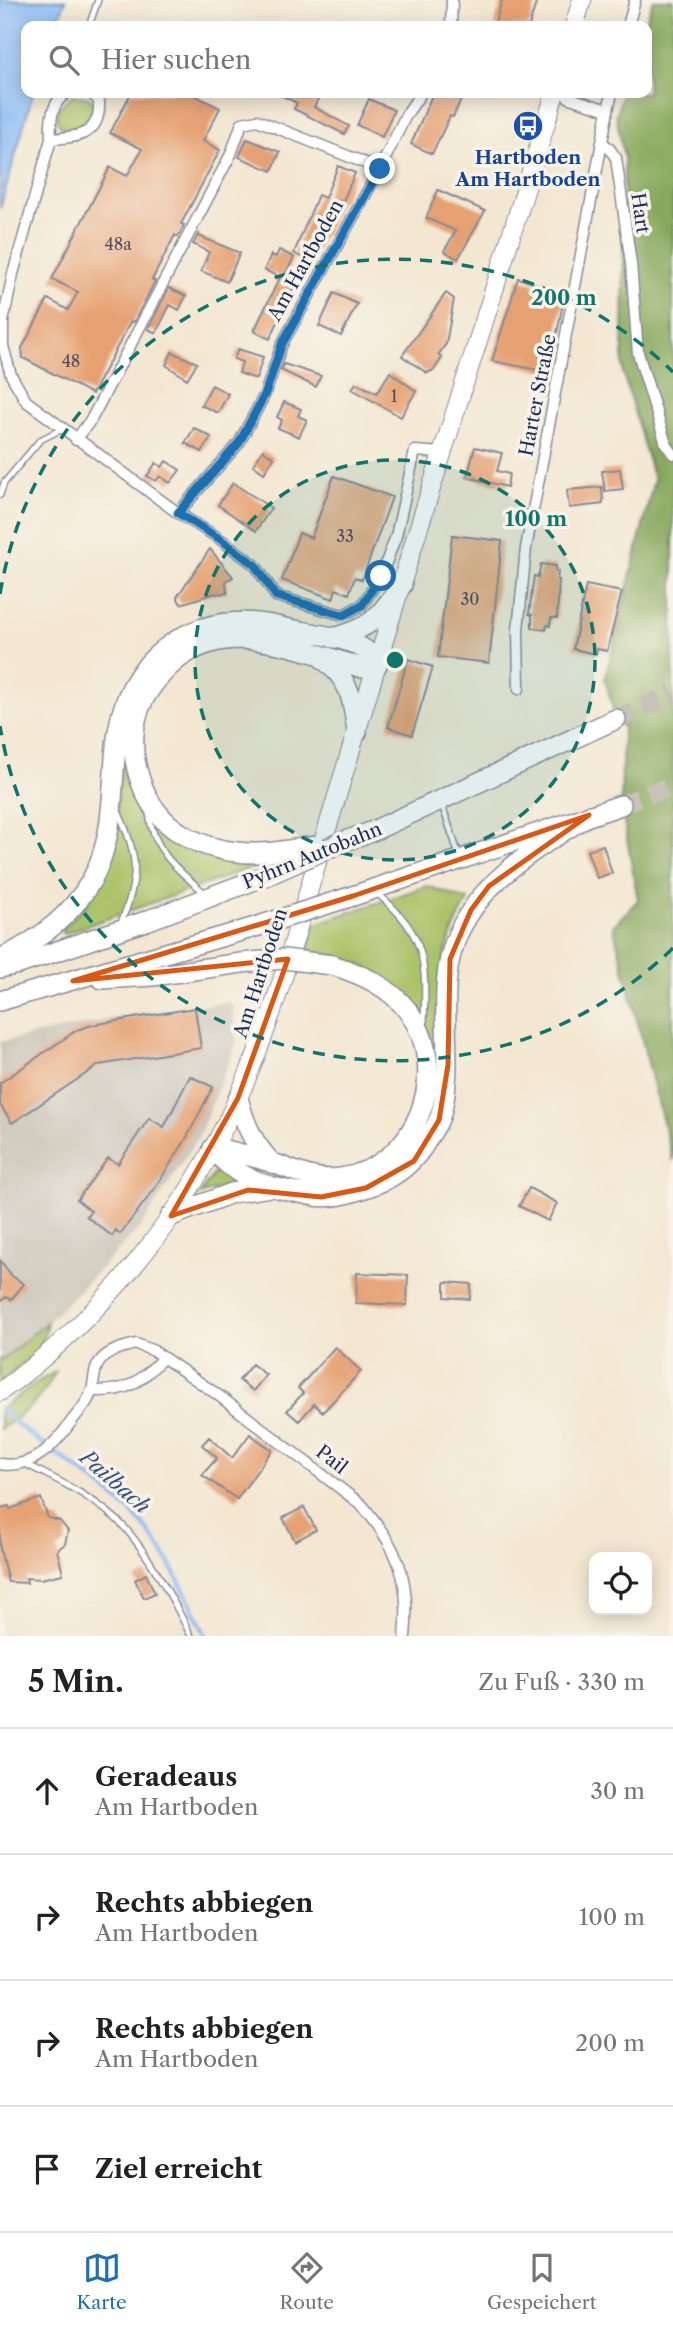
<!DOCTYPE html>
<html lang="de">
<head>
<meta charset="utf-8">
<style>
	body { margin:0; font-family:"Libre Caslon Text",serif; background:#f2f2f2; color:#222 }
	.controls { position:absolute; right:21px; bottom:21px; display:grid; overflow:hidden; border-radius:14px; box-shadow:0 4px 18px #0003 }
	.controls button { width:63px; height:63px; display:grid; place-items:center; padding:0; border:0; border-bottom:2px solid #e0e0e0; background:#fff; color:#222; font:35px sans-serif }
	.stop { position:absolute; width:21px; height:21px; margin:-16px; border:5px solid #1f6fb2; border-radius:50%; background:#fff }
	.stop.end { background:#1f6fb2; border-color:#fff; box-shadow:0 2px 7px #0008 }
	.list { margin:0; padding:0; list-style:none }
	h2 { display:flex; justify-content:space-between; align-items:center; height:91px; margin:0; padding:0 28px; font-size:30px }
	h2 small { font-size:23px; font-weight:400; color:#767676 }
	.list li { display:grid; grid-template-columns:46px 1fr auto; gap:21px; align-items:center; box-sizing:border-box; height:126px; padding:0 28px; border-top:2px solid #e0e0e0 }
	.list b { display:block; font-size:26px; white-space:nowrap }
	.list p { margin:0; font-size:23px; white-space:nowrap; color:#767676 }
	.list em { font-size:23px; font-style:normal; color:#767676 }
	.icon { flex:none; width:38px; height:38px; fill:none; stroke:currentColor; stroke-width:2; stroke-linecap:round; stroke-linejoin:round }
	.map { position:relative; flex:none; width:673px; height:1636px; overflow:hidden }
	.search { position:absolute; background:#fff; box-shadow:0 4px 18px #0003; left:21px; right:21px; top:21px; height:77px; display:flex; align-items:center; gap:18px; box-sizing:border-box; padding:0 24px; border-radius:14px; color:#767676; font-size:26px }
	.sheet { height:595px; background:#fff }
	nav { display:flex; justify-content:space-around; align-items:center; box-sizing:border-box; height:98px; border-top:2px solid #e0e0e0; background:#fff; font-size:19px; color:#767676 }
	nav a { display:grid; justify-items:center; gap:4px }
	nav .on { color:#1f6fb2 }
	.map>svg:first-child { display:block }
	.industrial { fill:#c9c3b8 }
	.green { fill:#aac268; stroke:#627863; stroke-width:2 }
	.forest { fill:#87a85c; stroke:#516c5d; stroke-width:2 }
	.water { fill:#8bbbf6; stroke:#5375aa; stroke-width:2 }
	.lines { fill:none; stroke-linecap:round; stroke-linejoin:round }
	.stream { stroke:#8bbbf6; stroke-width:4.5 }
	.building { fill:#e6a172 }
	.motorway-tunnel { stroke:#c8c2ba; stroke-width:19; stroke-dasharray:19 10; stroke-linecap:butt }
	.service-casing { stroke:#878b98; stroke-width:8 }
	.minor-casing { stroke:#878b98; stroke-width:13 }
	.primary-casing { stroke:#878b98; stroke-width:20 }
	.motorway-casing { stroke:#878b98; stroke-width:22 }
	.service { stroke:#fff; stroke-width:5 }
	.minor { stroke:#fff; stroke-width:10 }
	.primary { stroke:#fff; stroke-width:18 }
	.motorway { stroke:#fff; stroke-width:19 }
	.motorway-bridge-casing { stroke:#878b98; stroke-width:22; stroke-linecap:butt }
	.motorway-bridge { stroke:#fff; stroke-width:19 }
	.route { stroke:#1f6fb2; stroke-width:9 }
	.marked { fill:none; stroke:#de5710; stroke-width:5; stroke-linejoin:round }
	.ring { fill:none; stroke:#0f766e; stroke-width:3.5; stroke-dasharray:12 9 }
	.labels { text-anchor:middle; stroke-width:7; stroke-linejoin:round; paint-order:stroke }
	.number-label { font-size:16px; fill:#4e4c63 }
	.transit-label { font-size:19px; font-weight:bold; fill:#164399; stroke:#f7f3e8 }
	.street-label { font-size:19px; fill:#1b2f5e; stroke:#f7f3e8 }
	.water-label { font-size:21px; font-style:italic; fill:#375284; stroke:#f7f3e8 }
	.centre { fill:#0f766e; stroke:#f7f3e8; stroke-width:3.5 }
	.ring-label { font-size:21px; text-anchor:middle; font-weight:bold; fill:#0f766e; stroke:#f7f3e8; stroke-width:7; stroke-linejoin:round; paint-order:stroke }
</style>
</head>
<body>
<div class="map">
<svg width="673" height="1636" viewBox="0 0 673 1636">
	<rect width="100%" height="100%" fill="#f7f3e8"/>
	<filter id="ink" filterUnits="userSpaceOnUse"><feTurbulence type="fractalNoise" baseFrequency=".0143" numOctaves="2"/><feDisplacementMap in="SourceGraphic" scale="14" xChannelSelector="R" yChannelSelector="G"/><feConvolveMatrix kernelMatrix="1 2 1 2 8 2 1 2 1" color-interpolation-filters="sRGB"/></filter>
	<filter id="wash" filterUnits="userSpaceOnUse"><feTurbulence type="fractalNoise" baseFrequency=".00686" numOctaves="4" result="noise"/><feDisplacementMap in="SourceGraphic" scale="28" xChannelSelector="R" yChannelSelector="G"/><feGaussianBlur stdDeviation="1.57" result="paint"/><feColorMatrix in="noise" values="0 0 0 0 0 0 0 0 0 0 0 0 0 0 0 0 0 1.4 0 .05"/><feComposite in="paint" operator="in"/></filter>
	<g filter="url(#wash)">
		<rect width="100%" height="100%" fill="#f3e7d1"/>
		<path class="industrial" d="M231,1002L237,1042L198,1137L143,1224L56,1314L4,1359H0V1042L135,1014Z"/>
		<path class="green" d="M73,95L89,98L95,109C90,125 77,131 61,127C51,114 62,103 73,95Z
			M244,629L279,633L349,651L360,655L361,660L265,635C86,614 76,867 270,859L266,863L63,934L62,928C80,913 98,892 106,869C129,803 105,724 152,667C175,639 209,630 244,629Z
			M427,886L468,900C453,926 444,952 440,981C435,1013 442,1046 440,1078C436,1138 388,1185 328,1189C316,1189 303,1187 291,1185L292,1180C466,1211 496,973 307,951L315,924Z
			M217,1169L242,1181L200,1195L201,1192Z
			M47,1322L41,1348L0,1383V1359H4Z
			M55,1372C46,1395 22,1416 0,1429V1410L31,1386Z"/>
		<path class="forest" d="M653,0H673V1161L613,926L638,900L621,805L623,727L616,719L605,679L654,480L623,373L624,158L616,114L623,93H647V26H644Z"/>
		<path class="water" d="M0,0H66L56,26H26V93H33L0,209Z"/>
		<g class="lines">
			<path class="stream" d="M0,1408C40,1449 95,1474 135,1516C167,1549 186,1595 206,1636"/>
		</g>
		<g id="blocks">
			<path class="building" d="M502,0H537L529,26H494Z
				M131,93H190L220,108L203,141L220,150L181,224L184,225L178,237L175,235L152,280L155,281L134,322L131,321L92,394L23,358L22,348L48,299L68,310L78,292L52,279L110,167L127,176L142,149L110,133Z
				M276,93H321L314,107L349,126L344,134L294,109L297,103Z
				M433,93H464L453,117L450,116L432,154L411,144Z
				M369,99L394,110L382,137L357,125Z
				M247,139L280,152L272,171L239,157Z
				M338,166L355,173L343,201L340,200L326,235L324,234L310,262L294,253L318,195L325,198Z
				M438,190L485,211L458,259L444,251L456,231L426,218Z
				M199,233V236L240,253L227,282L201,271L209,252L193,244Z
				M279,250L294,257L286,274L298,279L270,339L254,331L280,277L264,270L271,255L276,257Z
				M518,278L565,294L549,372L492,361Z
				M169,288L186,296L179,310L170,305L156,333L148,329Z
				M334,293L357,304L341,336L319,326Z
				M446,293L454,299L446,344L438,355L442,358L434,370L427,373L402,356Z
				M238,349L263,357L256,379L239,373L242,362L234,359Z
				M172,352L197,363L187,379L166,365Z
				M284,364L321,376L316,387L281,370Z
				M390,372L416,391L401,417L352,389L356,383L377,393Z
				M212,385L228,394L218,413L201,405Z
				M284,402L301,409L298,416L307,420L299,437L278,428L282,420L277,417Z
				M194,428L211,437L202,452L185,443Z
				M475,447L502,453L497,471L509,474L507,487L467,477Z
				M263,450L274,458L264,473L253,465Z
				M166,461L180,470L170,483L160,476L156,481L147,476L156,463L162,467Z
				M620,469L623,489L605,491L602,471Z
				M334,476L392,497L362,580L355,577L349,594L336,589L333,599L282,580L299,533L311,538Z
				M233,483L271,508L256,531L218,505Z
				M602,487L603,504L569,508L567,490Z
				M452,535L502,541L489,663L438,657Z
				M210,549L233,577L226,581L227,593L212,594L181,604L177,597Z
				M541,564L556,566L555,571L558,572L557,580H559L557,618H551L550,626L547,625L546,630L532,628V615L529,614L534,576L538,577Z
				M586,585L622,592L607,651L597,649L596,654L573,649Z
				M408,659L433,667L412,735L388,727Z
				M603,845L612,873L597,878L587,851Z
				M195,1008L201,1048L99,1065L12,1123L0,1105V1083L77,1030L92,1025Z
				M190,1076L213,1087L185,1141L153,1191L120,1234L116,1230L112,1236L86,1216L91,1211L77,1200L108,1158L118,1164L149,1118L164,1127Z
				M529,1188L557,1203L548,1221L519,1206Z
				M0,1260L12,1276L24,1284L11,1300L6,1297L0,1302Z
				M357,1273L408,1275L407,1305L356,1303Z
				M445,1282L471,1284L470,1299L445,1297Z
				M335,1347L361,1371L323,1412L314,1404L299,1421L287,1411L303,1393L298,1388Z
				M252,1364L266,1375L253,1391L239,1380Z
				M250,1434L272,1450L237,1499L202,1475L217,1458L202,1445L209,1437L232,1458Z
				M41,1498L48,1518L60,1521L68,1531L65,1544L57,1550L63,1574L41,1579L26,1578L27,1583L8,1582L0,1549V1508L9,1506L10,1509Z
				M304,1507L316,1530L295,1541L283,1518Z
				M146,1574L155,1593L144,1598L135,1580Z"/>
		</g>
	</g>
	<g filter="url(#ink)">
		<use href="#blocks" fill-opacity="0" stroke="#878b98" stroke-width="2"/>
		<g class="lines">
			<path class="motorway-tunnel" d="M616,719L673,694
				M621,805L673,785"/>
			<g class="service-casing">
				<path id="service" d="M89,26L98,0
					M0,495L4,483L40,440L62,429
					M442,805L459,855
					M118,811C139,857 140,877 120,925
					M149,813C153,852 178,870 206,894
					M378,894C428,936 426,964 424,1025
					M25,1464C60,1481 100,1500 126,1529C151,1558 174,1601 191,1636"/>
			</g>
			<g class="minor-casing">
				<path id="minor" d="M451,26L452,0
					M628,26L635,0
					M67,93C51,102 50,121 51,139L13,274L3,322V346L11,375L26,401L178,513L220,539L255,565L276,596L343,615L362,605L381,576L396,536L415,451L442,453
					M563,93L570,98L608,110L612,93
					M51,139C79,137 101,135 99,101L91,93
					M603,143L609,148L616,158L631,264L638,353L666,444L673,454
					M76,440L92,418L231,154L242,123L257,120L380,169
					M178,513L239,443L265,394L282,344L380,169L406,115L421,93
					M519,689L518,630L526,548L608,110
					M92,1391C129,1392 138,1383 163,1358
					M0,1464C34,1470 56,1443 74,1418C81,1410 89,1401 92,1390C95,1379 93,1369 101,1360C110,1350 124,1347 136,1344L154,1351L218,1395L362,1505C398,1548 411,1579 405,1636"/>
			</g>
			<g class="primary-casing">
				<path id="primary" d="M574,26L582,0
					M0,1392C103,1316 186,1215 238,1098C271,1026 292,948 314,872C339,789 364,706 389,624C443,446 502,270 555,93"/>
			</g>
			<g class="motorway-casing">
				<path id="motorway" d="M333,638C375,626 376,619 402,585
					M323,659C350,679 353,700 357,732
					M342,842L373,831L616,719
					M353,896L621,805
					M0,959C36,942 71,916 91,881C136,802 83,702 174,642C205,621 245,618 281,627C304,633 350,636 368,652C371,655 374,661 377,665L362,668C323,656 280,640 239,639C214,639 188,649 171,665C157,678 144,694 138,713C125,756 143,811 182,834C210,851 244,855 275,852
					M0,968L19,964L146,921L268,875
					M102,979L153,976L241,963
					M0,1001L252,928
					M238,1098C245,1124 253,1144 272,1163
					M213,1148C237,1182 276,1189 315,1196C335,1199 358,1191 376,1184C399,1175 415,1161 427,1140C431,1133 437,1125 440,1117C458,1058 432,991 458,934C483,878 539,847 589,815
					M213,1148C233,1151 251,1156 270,1162C294,1170 313,1182 341,1178C417,1167 453,1072 408,1011C389,986 361,974 332,965
					M171,1216L232,1193L270,1187"/>
			</g>
			<use href="#service" class="service"/>
			<use href="#minor" class="minor"/>
			<use href="#primary" class="primary"/>
			<use href="#motorway" class="motorway"/>
			<g class="motorway-bridge-casing">
				<path id="motorway-bridge" d="M275,852L317,846
					M268,875L342,842
					M252,928L353,896
					M241,963L284,959L332,965"/>
			</g>
			<use href="#motorway-bridge" class="motorway-bridge"/>
		</g>
	</g>
	<g class="lines" filter="url(#ink)">
		<path class="route" d="M380,169L282,344L265,394L239,443L178,513L220,539L255,565L276,596L343,615L362,605L381,576"/>
	</g>
	<path class="marked" d="M589,815L489,886L471,910L450,959L448,1065L439,1120L414,1161L366,1188L321,1197L248,1190L171,1216L238,1098L288,959L73,981L353,896Z"/>
	<circle cx="395" cy="660" r="200" fill="#0f766e" fill-opacity=".12"/>
	<g class="ring">
		<circle cx="395" cy="660" r="200"/>
		<path d="M673 948A400 400 0 0 1 0 726M0 594A400 400 0 0 1 673 372"/>
	</g>
	<defs>
		<g id="bus-disc" transform="scale(1.575)"><circle r="9.5" fill="#1a4fb4" stroke="#f7f3e8"/><path d="M-5-6H5V4H4V6H2V4H-2V6H-4V4H-5ZM-3.5-4V0h7V-4ZM-3.5 1.2v1.5H-2V1.2ZM2 1.2v1.5H3.5V1.2Z" fill="#fff"/></g>
	</defs>
	<g fill-rule="evenodd">
		<use href="#bus-disc" x="528" y="126"/>
	</g>
	<g class="labels">
		<g class="number-label">
			<text x="118" y="250">48a</text>
			<text x="71" y="367">48</text>
			<text x="394" y="402">1</text>
			<text x="345" y="542">33</text>
			<text x="470" y="605">30</text>
		</g>
		<g class="transit-label">
			<text x="528" y="164">Hartboden<tspan x="528" dy="22">Am Hartboden</tspan></text>
		</g>
		<g class="street-label">
			<text transform="translate(641 213) rotate(82)" y="7">Hart</text>
			<text transform="translate(305 260) rotate(-61)" y="7">Am Hartboden</text>
			<text transform="translate(537 395) rotate(-79)" y="7">Harter Straße</text>
			<text transform="translate(312 855) rotate(-22)" y="7">Pyhrn Autobahn</text>
			<text transform="translate(260 973) rotate(-72)" y="7">Am Hartboden</text>
			<text transform="translate(332 1459) rotate(38)" y="7">Pail</text>
		</g>
		<g class="water-label">
			<text transform="translate(115 1482) rotate(41)" y="7">Pailbach</text>
		</g>
	</g>
	<circle cx="395" cy="660" r="10" class="centre"/>
	<g class="ring-label">
		<text x="564" y="305">200 m</text>
		<text x="536" y="526">100 m</text>
	</g>
</svg>
<div class="controls">
<button><svg class="icon" aria-label="locate" viewBox="0 0 24 24"><circle cx="12" cy="12" r="6"/><path d="M12 2v4M12 18v4M2 12h4M18 12h4"/></svg></button>
</div>
<div class="stop" style="left:381px;top:576px"></div>
<div class="stop end" style="left:380px;top:169px"></div>
<div class="search"><svg class="icon" aria-label="search" viewBox="0 0 24 24"><circle cx="10" cy="10" r="6"/><path d="M15 15l6 6"/></svg>Hier suchen</div>
</div>
<section class="sheet">
<h2>5 Min.<small>Zu Fuß · 330 m</small></h2>
<ul class="list">
<li><svg class="icon" aria-label="ahead" viewBox="0 0 24 24"><path d="M12 20V5M6 11l6-6 6 6"/></svg><div><b>Geradeaus</b><p>Am Hartboden</p></div><em>30 m</em></li>
<li><svg class="icon" aria-label="right" viewBox="0 0 24 24"><path d="M7 20v-9h11M14 6l5 5-5 5"/></svg><div><b>Rechts abbiegen</b><p>Am Hartboden</p></div><em>100 m</em></li>
<li><svg class="icon" aria-label="right" viewBox="0 0 24 24"><path d="M7 20v-9h11M14 6l5 5-5 5"/></svg><div><b>Rechts abbiegen</b><p>Am Hartboden</p></div><em>200 m</em></li>
<li><svg class="icon" aria-label="arrive" viewBox="0 0 24 24"><path d="M6 21V4h12l-3 4 3 4H6"/></svg><div><b>Ziel erreicht</b></div></li>
</ul>
</section>
<nav>
<a class="on"><svg class="icon" aria-label="map" viewBox="0 0 24 24"><path d="M3 6l6-2 6 2 6-2v14l-6 2-6-2-6 2zM9 4v14M15 6v14"/></svg>Karte</a>
<a><svg class="icon" aria-label="directions" viewBox="0 0 24 24"><path d="M12 3l9 9-9 9-9-9zM9 14v-3h6M13 9l2 2-2 2"/></svg>Route</a>
<a><svg class="icon" aria-label="saved" viewBox="0 0 24 24"><path d="M7 4h10v16l-5-4-5 4z"/></svg>Gespeichert</a>
</nav>
</body>
</html>
